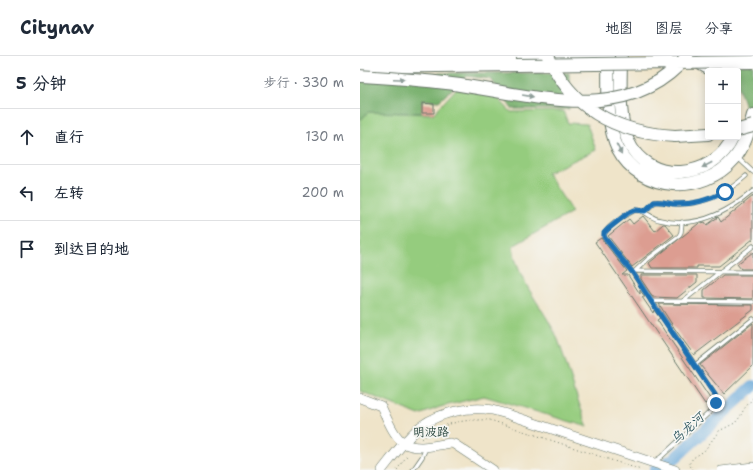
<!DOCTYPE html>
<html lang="zh">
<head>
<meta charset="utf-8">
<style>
	body { margin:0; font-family:"Shantell Sans","LXGW WenKai TC",sans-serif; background:#f2f2f3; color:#1f2937 }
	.controls { position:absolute; right:12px; top:12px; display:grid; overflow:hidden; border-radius:4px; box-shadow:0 2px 10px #0003 }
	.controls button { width:36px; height:36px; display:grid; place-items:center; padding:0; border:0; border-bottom:1px solid #e0e1e3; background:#fff; color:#1f2937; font:20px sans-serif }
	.stop { position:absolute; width:12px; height:12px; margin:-9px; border:3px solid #1f6fb2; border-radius:50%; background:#fff }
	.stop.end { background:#1f6fb2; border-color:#fff; box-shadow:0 1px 4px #0008 }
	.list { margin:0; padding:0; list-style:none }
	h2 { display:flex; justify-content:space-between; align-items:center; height:52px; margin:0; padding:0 16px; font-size:17px }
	h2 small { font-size:13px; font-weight:400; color:#747a83 }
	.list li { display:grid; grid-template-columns:26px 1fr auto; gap:12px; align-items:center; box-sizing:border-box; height:56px; padding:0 16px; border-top:1px solid #e0e1e3 }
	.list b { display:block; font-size:15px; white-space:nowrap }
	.list em { font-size:13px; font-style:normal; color:#747a83 }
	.icon { flex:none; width:22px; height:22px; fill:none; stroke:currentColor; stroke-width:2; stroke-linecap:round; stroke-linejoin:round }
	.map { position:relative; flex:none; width:393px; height:414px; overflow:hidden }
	header { display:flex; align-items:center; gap:24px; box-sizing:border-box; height:56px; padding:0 20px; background:#fff; border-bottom:1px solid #e0e1e3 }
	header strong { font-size:19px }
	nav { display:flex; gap:22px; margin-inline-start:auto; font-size:14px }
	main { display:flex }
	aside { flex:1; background:#fff }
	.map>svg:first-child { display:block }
	.green { fill:#95cc7e; stroke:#5a8459 }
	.forest { fill:#78b06d; stroke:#4c7650 }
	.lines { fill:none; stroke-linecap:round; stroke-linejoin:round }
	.river { stroke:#65a6d8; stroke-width:12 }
	.building { fill:#dc9d91 }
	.service-casing { stroke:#687768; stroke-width:5 }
	.minor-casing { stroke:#687768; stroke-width:8 }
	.tertiary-casing { stroke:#687768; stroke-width:10 }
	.primary-casing { stroke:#687768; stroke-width:14 }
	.trunk-casing { stroke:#687768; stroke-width:14 }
	.path { stroke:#687768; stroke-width:1; stroke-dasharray:1 3; stroke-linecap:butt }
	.service { stroke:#fff; stroke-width:3.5 }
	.minor { stroke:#fff; stroke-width:7 }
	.tertiary { stroke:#fff; stroke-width:9 }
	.primary { stroke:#fff; stroke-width:12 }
	.trunk { stroke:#fff; stroke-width:12 }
	.trunk-bridge-casing { stroke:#687768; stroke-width:14; stroke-linecap:butt }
	.trunk-bridge { stroke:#fff; stroke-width:12 }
	.oneway { fill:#8f9e9a }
	.route { stroke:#1f6fb2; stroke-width:5 }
	.labels { text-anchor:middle; stroke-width:3.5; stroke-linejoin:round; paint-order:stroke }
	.street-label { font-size:12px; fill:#1f3d34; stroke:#f6f6f2 }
	.water-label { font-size:13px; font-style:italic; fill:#345c65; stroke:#f6f6f2 }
</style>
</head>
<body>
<header>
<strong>Citynav</strong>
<nav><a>地图</a><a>图层</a><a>分享</a></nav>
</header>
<main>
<aside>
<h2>5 分钟<small>步行 · 330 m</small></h2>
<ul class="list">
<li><svg class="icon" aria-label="ahead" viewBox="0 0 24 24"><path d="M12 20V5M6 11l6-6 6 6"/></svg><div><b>直行</b></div><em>130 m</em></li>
<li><svg class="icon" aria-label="left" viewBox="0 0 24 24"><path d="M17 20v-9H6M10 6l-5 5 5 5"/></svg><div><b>左转</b></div><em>200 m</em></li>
<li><svg class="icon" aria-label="arrive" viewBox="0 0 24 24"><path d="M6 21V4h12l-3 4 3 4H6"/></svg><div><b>到达目的地</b></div></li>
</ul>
</aside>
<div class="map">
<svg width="393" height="414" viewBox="0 0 393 414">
	<rect width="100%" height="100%" fill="#f6f6f2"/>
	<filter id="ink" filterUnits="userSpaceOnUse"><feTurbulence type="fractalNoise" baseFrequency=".025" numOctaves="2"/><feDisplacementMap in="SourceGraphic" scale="8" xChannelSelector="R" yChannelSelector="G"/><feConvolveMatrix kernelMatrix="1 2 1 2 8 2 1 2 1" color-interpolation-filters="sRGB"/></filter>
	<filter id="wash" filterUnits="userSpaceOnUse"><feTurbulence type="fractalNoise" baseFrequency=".012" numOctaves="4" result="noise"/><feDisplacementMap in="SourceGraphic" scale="16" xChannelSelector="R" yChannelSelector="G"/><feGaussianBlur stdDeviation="0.9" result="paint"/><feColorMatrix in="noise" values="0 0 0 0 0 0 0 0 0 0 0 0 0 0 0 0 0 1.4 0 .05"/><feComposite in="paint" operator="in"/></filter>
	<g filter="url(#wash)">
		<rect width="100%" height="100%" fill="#efe4c9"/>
		<path class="green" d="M96,33L135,39L151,56L203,55L208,67L227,68L236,94L187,117L212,156L153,190C156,222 180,247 194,275C198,282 200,290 203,298C211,322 218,347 228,371L124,340L80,351L59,359L0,335V65L8,56L73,58Z"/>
		<path class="forest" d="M362,9H393V37L384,71L383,70L384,48L378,30V15H368Z
			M55,17H209V53H152L131,23L107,20L79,45L62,44V57L8,56L0,65V18Z"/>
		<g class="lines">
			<path class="river" d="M295,414L315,402L393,330"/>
		</g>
		<g id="blocks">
			<path class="building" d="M62,47L74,48V57H62Z
				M393,140V183L359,210H337V212H292L289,207L338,168L345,166L347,169L358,161L361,166Z
				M283,160L295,175L303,168H305L314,179L272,211L248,180L269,163L273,168Z
				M241,182L267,215L262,219H268L280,238V234L285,241H282L293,257L294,254L300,262L297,264L351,344L345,348L235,186Z
				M393,196V213H381L377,208Z
				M281,219H337V226L317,242L293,241L281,223Z
				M363,219H393V243L344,242V234Z
				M299,248L393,249V254L334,299L315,273Z
				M393,267V310L364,338L340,309Z"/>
		</g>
	</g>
	<g filter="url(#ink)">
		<use href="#blocks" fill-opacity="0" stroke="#687768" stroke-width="1"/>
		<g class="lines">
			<g class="service-casing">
				<path id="service" d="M378,102L393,116
					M285,155L295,146C303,145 311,148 320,148C345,148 367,137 386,120
					M275,215L288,203L319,180L321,176L322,166
					M276,215L393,216
					M291,245L393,246
					M323,245L393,190
					M335,309L393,263
					M293,406L301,401L352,354L356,347L355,339L273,217L244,181C244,171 266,159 275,154C287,154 289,162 300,164C334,173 367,157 393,135
					M53,414L62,401L66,392"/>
			</g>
			<g class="minor-casing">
				<path id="minor" d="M361,414L393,410"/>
			</g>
			<g class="tertiary-casing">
				<path id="tertiary" d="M0,342L21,350C40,392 43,396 90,387L94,388L133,414
					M22,414C34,399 46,382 61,370C81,356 109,350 132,354C140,356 148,358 156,361L315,414"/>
			</g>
			<g class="primary-casing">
				<path id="primary" d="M248,0C249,30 245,66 258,93C281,137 343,139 374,103C385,90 389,74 393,59
					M261,0C261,26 258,61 268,85C288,130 354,124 373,81
					M309,0L337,6L354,15
					M95,1L243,0"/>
			</g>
			<g class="trunk-casing">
				<path id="trunk" d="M0,2L95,1
					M0,11L156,9
					M315,80L348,78"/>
			</g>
			<path class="path" d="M62,383C81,366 107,363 130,364L281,414
				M37,414L48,398
				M333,414L329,408L333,402L344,395L359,375L375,367L380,361L384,353L393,342"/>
			<use href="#service" class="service"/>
			<use href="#minor" class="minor"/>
			<use href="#tertiary" class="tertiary"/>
			<use href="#primary" class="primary"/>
			<use href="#trunk" class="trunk"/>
			<g class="trunk-bridge-casing">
				<path id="trunk-bridge" d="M188,0C212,54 258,77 315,80
					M156,9L393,6
					M0,20C33,22 67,24 100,29C175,40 270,70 327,0
					M378,74L393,70"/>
			</g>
			<use href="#trunk-bridge" class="trunk-bridge"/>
		</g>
		<defs><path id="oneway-solid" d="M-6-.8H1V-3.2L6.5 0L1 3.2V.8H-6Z"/></defs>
		<g class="oneway">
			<use href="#oneway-solid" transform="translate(39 23) rotate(3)"/>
			<use href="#oneway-solid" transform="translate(168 40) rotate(9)"/>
			<use href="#oneway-solid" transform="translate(259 93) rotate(62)"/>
			<use href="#oneway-solid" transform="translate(347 109) rotate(152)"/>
		</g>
	</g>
	<g class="lines" filter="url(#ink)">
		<path class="route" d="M356,347L355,339L291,245L273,217L244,181V177L248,173L268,157L275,154L285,155L294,146C301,145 307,147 313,148C332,149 349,144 365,136"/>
	</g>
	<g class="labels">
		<g class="street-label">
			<text transform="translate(71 376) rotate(-1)" y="4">明波路</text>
		</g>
		<g class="water-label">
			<text transform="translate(327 372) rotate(-42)" y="5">乌龙河</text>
		</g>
	</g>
</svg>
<div class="controls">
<button>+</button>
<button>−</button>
</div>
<div class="stop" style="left:365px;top:136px"></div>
<div class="stop end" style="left:356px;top:347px"></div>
</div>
</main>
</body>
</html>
